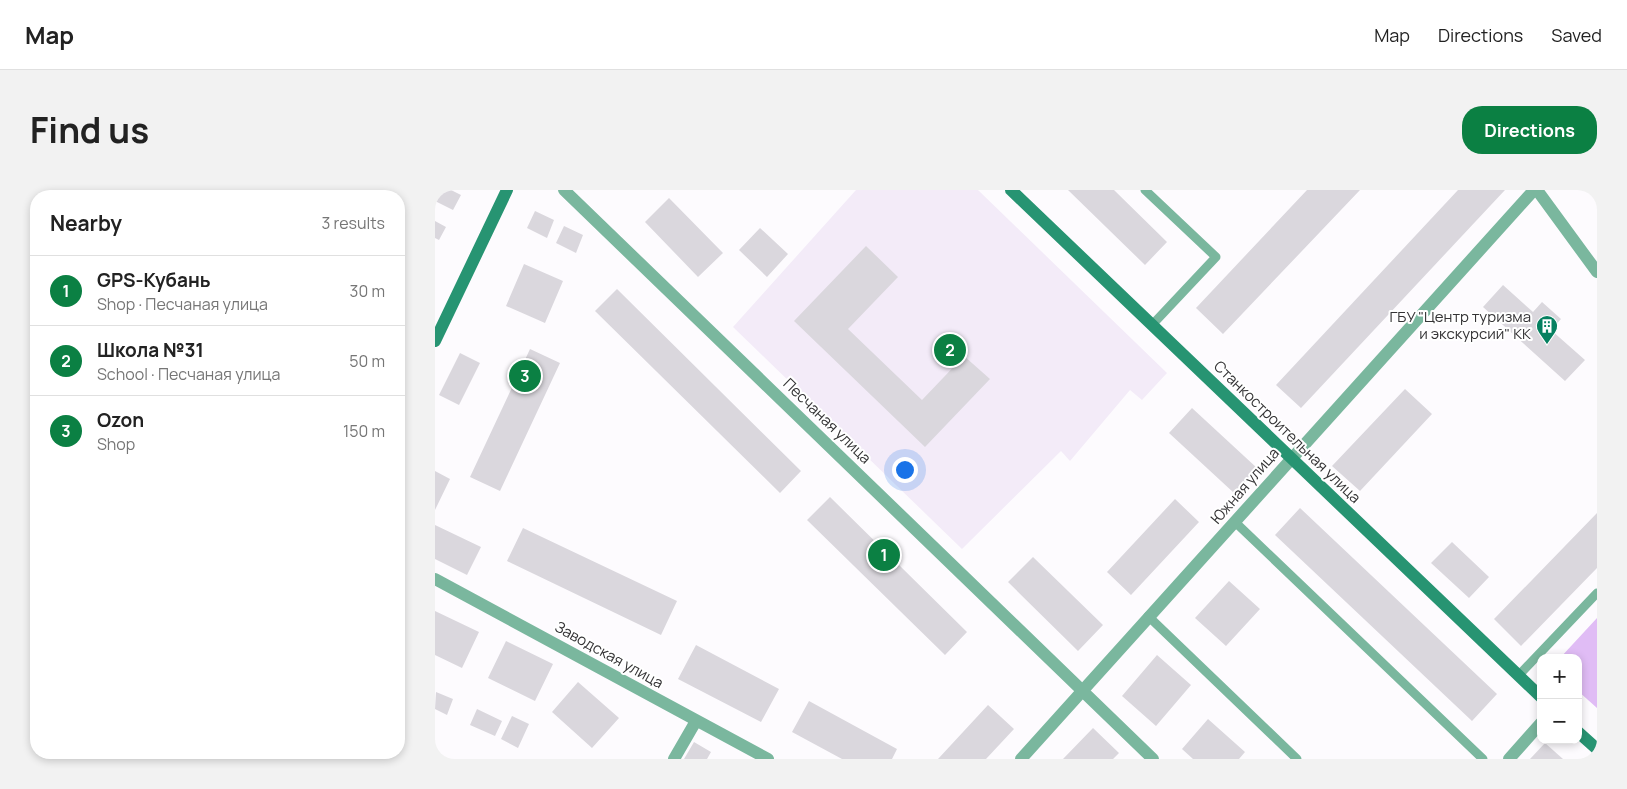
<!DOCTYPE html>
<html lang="en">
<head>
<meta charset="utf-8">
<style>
	body { margin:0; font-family:Manrope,sans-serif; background:#f2f2f2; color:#222 }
	.controls { position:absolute; right:15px; bottom:15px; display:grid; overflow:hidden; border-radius:10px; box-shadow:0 2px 8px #0003 }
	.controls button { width:45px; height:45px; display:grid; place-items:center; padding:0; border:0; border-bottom:1px solid #e0e0e0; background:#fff; color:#222; font:25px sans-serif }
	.you { position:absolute; left:469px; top:279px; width:18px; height:18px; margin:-12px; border:4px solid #fff; border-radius:50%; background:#1a73e8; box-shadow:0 0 0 8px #1a73e833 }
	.badge { display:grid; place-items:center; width:32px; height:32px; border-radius:50%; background:#0b8043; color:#fff; font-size:16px; font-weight:700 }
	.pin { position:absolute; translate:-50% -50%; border:2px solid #fff; box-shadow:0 1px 5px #0006 }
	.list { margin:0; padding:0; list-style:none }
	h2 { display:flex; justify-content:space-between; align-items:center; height:65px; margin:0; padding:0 20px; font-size:21px }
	h2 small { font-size:16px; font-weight:400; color:#767676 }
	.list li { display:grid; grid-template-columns:32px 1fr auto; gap:15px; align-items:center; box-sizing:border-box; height:70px; padding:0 20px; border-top:1px solid #e0e0e0 }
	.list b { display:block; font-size:19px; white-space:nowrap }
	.list p { margin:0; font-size:16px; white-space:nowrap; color:#767676 }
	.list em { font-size:16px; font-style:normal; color:#767676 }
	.map { position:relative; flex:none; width:1162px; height:569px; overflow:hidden; border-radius:20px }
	header { display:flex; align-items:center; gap:30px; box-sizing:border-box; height:70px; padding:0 25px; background:#fff; border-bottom:1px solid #e0e0e0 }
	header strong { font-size:24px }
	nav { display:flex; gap:28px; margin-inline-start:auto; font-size:18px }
	.intro { display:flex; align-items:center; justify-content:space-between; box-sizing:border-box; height:120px; padding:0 30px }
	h1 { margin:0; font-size:35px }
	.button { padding:12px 22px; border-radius:20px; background:#0b8043; color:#fff; font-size:18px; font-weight:700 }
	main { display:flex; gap:30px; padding:0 30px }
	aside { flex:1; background:#fff; border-radius:20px; box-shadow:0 2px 8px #0003 }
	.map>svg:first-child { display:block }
	.built { fill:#f3ebf8 }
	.green { fill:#e0bcf5 }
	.building { fill:#dad7dd }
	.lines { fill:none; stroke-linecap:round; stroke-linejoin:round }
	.lane { stroke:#7ab79e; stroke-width:9 }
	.street { stroke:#7ab79e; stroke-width:12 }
	.secondary { stroke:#279472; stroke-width:12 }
	.labels { text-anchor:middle; stroke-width:4; stroke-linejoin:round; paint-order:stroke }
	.poi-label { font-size:15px; fill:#343335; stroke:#fff; text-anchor:end }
	.street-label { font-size:15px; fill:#343335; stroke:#fff }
</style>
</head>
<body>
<header>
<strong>Map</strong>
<nav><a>Map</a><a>Directions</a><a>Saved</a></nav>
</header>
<div class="intro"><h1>Find us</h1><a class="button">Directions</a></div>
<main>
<aside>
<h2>Nearby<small>3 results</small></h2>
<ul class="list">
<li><span class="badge">1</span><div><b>GPS-Кубань</b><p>Shop · Песчаная улица</p></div><em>30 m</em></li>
<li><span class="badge">2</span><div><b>Школа №31</b><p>School · Песчаная улица</p></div><em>50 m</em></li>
<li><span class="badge">3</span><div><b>Ozon</b><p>Shop</p></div><em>150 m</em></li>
</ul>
</aside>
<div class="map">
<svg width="1162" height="569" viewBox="0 0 1162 569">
	<rect width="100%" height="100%" fill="#fdfbfe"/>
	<path class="built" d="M421,0H543L732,183L707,210L695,200L635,271L626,261L527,359L298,137Z"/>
	<path class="green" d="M1162,428V518L1143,501V468H1125Z"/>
	<path class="building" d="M2,0H16L26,5L18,20L0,11Z
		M633,0H679L732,52L710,75Z
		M872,0H925L788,144L761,118Z
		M1023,0H1070L866,218L841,195Z
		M234,8L288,63L263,87L210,32Z
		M100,21L119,30L112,48L92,38Z
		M0,31L11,37L4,50L0,48Z
		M129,36L148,45L141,63L121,53Z
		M325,38L353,64L332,87L304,60Z
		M431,56L463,87L413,139L487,210L529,166L555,189L490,257L359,131Z
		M89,74L128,91L110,133L71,116Z
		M1068,95L1098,122L1107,112L1126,129L1116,140L1150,170L1130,191L1048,117Z
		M182,99L366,281L345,303L160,121Z
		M95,159L125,173L65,301L35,287Z
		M25,163L45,173L24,215L4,205Z
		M970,199L997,224L925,301L897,276Z
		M757,218L822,278L799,303L734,243Z
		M0,281L15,289L0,320Z
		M395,307L532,442L510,465L372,330Z
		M740,309L764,332L696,405L672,382Z
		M865,318L1062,504L1037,531L840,345Z
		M1162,323V378L1086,456L1059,429Z
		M0,335L46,357L32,385L0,369Z
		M88,338L242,411L226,445L72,371Z
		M1017,352L1054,387L1034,408L996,373Z
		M598,367L668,435L643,461L573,392Z
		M794,391L825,419L791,456L760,428Z
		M0,421L44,442L27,478L0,465Z
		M71,451L118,474L100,511L53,488Z
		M261,455L344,499L326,532L243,489Z
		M722,465L756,495L721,536L687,506Z
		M143,492L184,528L157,558L117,522Z
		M1,502L18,509L12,525L0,519Z
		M374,511L462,559L457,569H407L357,542Z
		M553,515L579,539L551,569H503Z
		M42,519L67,531L60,546L35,535Z
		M77,526L94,534L83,558L66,549Z
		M773,529L810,562L804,569H758L747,559Z
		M658,538L684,563L678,569H628Z
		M259,552L276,562L272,569H249Z
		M1110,553L1128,569H1095Z"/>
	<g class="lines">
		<path class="lane" d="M710,0L781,67L717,135
			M800,332L1048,569
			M713,426L862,569
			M1084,485L1162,403"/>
		<path class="street" d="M129,0L718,569
			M1102,0L1162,82
			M0,389L333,569
			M239,569L261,531
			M586,569L1099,0
			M1074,569L1106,533"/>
		<path class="secondary" d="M576,0L1106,507
			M0,151L72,0
			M1143,542L1162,559"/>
	</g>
	<defs>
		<g id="building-pin" transform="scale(1.125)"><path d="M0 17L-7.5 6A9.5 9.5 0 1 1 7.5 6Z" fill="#068060" stroke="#fff"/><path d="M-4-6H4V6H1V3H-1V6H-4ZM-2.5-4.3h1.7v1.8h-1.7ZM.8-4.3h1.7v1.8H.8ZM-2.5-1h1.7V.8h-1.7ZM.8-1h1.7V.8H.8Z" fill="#fff"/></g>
	</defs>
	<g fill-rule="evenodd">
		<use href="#building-pin" x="1112" y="136"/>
	</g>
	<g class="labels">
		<g class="poi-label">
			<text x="1096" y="132">ГБУ "Центр туризма<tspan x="1096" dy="17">и экскурсий" КК</tspan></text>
		</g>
		<g class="street-label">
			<text transform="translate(392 231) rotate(44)" y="5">Песчаная улица</text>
			<text transform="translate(852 242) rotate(44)" y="5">Станкостроительная улица</text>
			<text transform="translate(810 296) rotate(-49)" y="5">Южная улица</text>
			<text transform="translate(174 465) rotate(29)" y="5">Заводская улица</text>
		</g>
	</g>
</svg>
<div class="controls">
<button>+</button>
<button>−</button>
</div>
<div class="you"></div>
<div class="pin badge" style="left:449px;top:365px">1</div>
<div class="pin badge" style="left:515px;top:160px">2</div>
<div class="pin badge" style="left:90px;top:186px">3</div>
</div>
</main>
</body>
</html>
